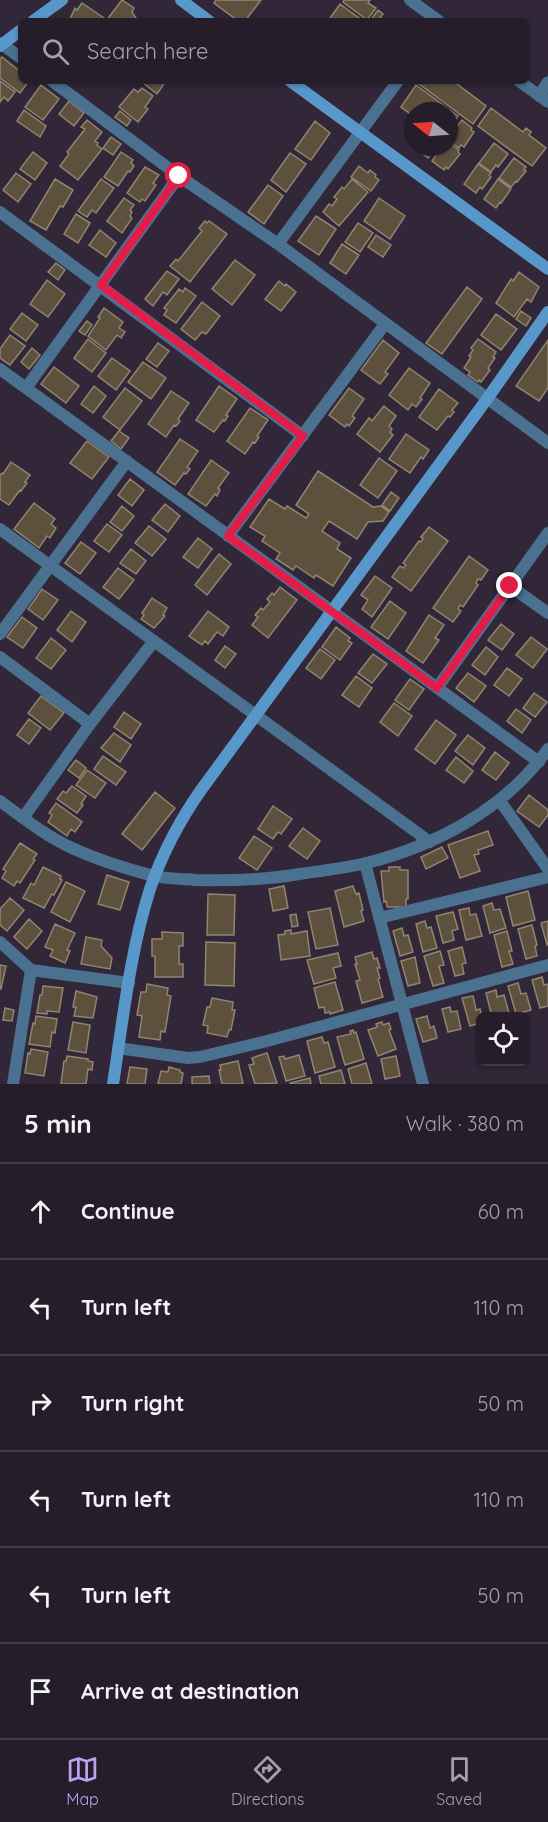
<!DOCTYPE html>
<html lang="en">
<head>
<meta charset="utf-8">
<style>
	body { margin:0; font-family:Quicksand,sans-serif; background:#312a36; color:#f1f3f6 }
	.controls { position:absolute; right:18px; bottom:18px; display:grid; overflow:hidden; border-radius:9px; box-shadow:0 2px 4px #0004 }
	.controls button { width:54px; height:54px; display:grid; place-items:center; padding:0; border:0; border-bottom:2px solid #423b47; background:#251d2a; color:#f1f3f6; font:30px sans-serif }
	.compass { position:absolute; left:404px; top:102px; width:54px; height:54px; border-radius:50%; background:#251d2a; box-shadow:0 2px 4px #0004; rotate:287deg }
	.stop { position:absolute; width:18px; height:18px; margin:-14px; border:4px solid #e11d48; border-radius:50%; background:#fff }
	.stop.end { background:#e11d48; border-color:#fff; box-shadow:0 2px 6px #0008 }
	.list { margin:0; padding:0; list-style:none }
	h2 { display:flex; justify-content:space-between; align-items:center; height:78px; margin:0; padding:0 24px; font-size:26px }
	h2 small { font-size:20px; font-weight:400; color:#a3a2a8 }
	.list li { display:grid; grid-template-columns:39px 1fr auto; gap:18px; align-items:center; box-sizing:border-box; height:96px; padding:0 24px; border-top:2px solid #423b47 }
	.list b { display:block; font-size:22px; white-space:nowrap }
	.list em { font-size:20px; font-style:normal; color:#a3a2a8 }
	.icon { flex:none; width:33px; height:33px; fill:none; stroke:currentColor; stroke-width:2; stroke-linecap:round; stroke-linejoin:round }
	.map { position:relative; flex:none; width:548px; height:1084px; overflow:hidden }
	.search { position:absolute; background:#251d2a; box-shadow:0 2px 4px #0004; left:18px; right:18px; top:18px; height:66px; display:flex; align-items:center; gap:15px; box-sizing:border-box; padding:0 21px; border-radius:9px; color:#a3a2a8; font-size:22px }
	.sheet { height:654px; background:#251d2a }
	nav { display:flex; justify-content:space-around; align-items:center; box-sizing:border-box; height:84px; border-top:2px solid #423b47; background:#251d2a; font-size:16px; color:#a3a2a8 }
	nav a { display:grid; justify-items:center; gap:3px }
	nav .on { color:#bca0f2 }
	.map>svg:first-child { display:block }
	.building { fill:#5d513e; stroke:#918470; stroke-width:1.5 }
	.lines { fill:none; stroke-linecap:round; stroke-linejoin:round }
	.street { stroke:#4b7191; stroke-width:12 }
	.secondary { stroke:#5897ca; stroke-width:12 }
	.route { stroke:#e11d48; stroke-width:8 }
</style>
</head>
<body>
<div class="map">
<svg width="548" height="1084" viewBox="0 0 548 1084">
	<rect width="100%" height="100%" fill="#312738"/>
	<path class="building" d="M122,0L134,8L132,12L138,21H106Z
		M216,0H261L245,21H238L214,3Z
		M344,0H370L368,3L376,8L367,20L343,2Z
		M82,3L104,18L101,21H69L75,8L77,10Z
		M340,4L363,21H328Z
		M378,10L383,14L378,21H370Z
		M2,57L21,72V81H29L20,93L0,78V59Z
		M0,81L15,92L8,101L4,97L0,102Z
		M143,81H166L157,94L142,82Z
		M415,81H453L486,106L473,124Z
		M41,85L59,99L43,120L25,107Z
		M416,85L458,116L449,129V111H413V116L401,107Z
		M142,88L153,96L145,107L148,109L138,122L119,107L134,89L138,92Z
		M69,101L84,113L74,126L59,114Z
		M491,108L523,132L526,128L531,132L529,135L546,148L532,166L478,126Z
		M24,110L46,126L40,137L17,121Z
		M120,111L131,120L127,126L115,117Z
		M87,120L102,132L95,141L98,143L97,145L102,149L78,180L60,166L69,154L67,152L85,129L81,127Z
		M462,120L472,128L471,130L474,132L464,147L461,145L459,148L449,140V137Z
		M315,121L330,133L311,160L295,149Z
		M111,137L121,144L113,155L103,148Z
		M449,143L459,150L458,152L460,154L448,169L446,167L444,170L432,161L442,147H449Z
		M494,143L508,154L498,167L496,165L491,172L479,163Z
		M414,147H436L428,158Z
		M33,152L47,163L35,180L20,169Z
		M121,152L133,160L131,163L134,166L130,172L128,171L118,186L104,177Z
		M290,153L306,164L286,192L271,180Z
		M514,158L526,167L524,170L526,171L517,182L516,181L511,187L499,178Z
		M478,164L491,173L489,175L491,177L482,189L480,187L476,193L464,184Z
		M359,166L368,173L370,170L376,175L375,177L379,180L371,191L351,177Z
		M145,167L159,175L153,183L156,185L145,201L142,199L140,202L127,193Z
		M16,173L31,184L18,202L3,190Z
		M55,179L73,190L63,207L60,206L46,230L30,221Z
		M101,179L114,188L96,213L92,210L87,217L78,211Z
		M352,179L368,192L339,226L323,212L329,204L332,206L337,199L334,197L342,187L344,189Z
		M498,179L511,189L501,203L500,202L496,208L484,199Z
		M268,185L283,196L264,224L248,212Z
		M124,198L134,205L130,210L132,212L130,216L132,218L122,233L107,221Z
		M379,198L405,216L390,239L364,221Z
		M76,214L90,223L78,243L64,234Z
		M316,216L336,229L319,255L298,241Z
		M205,221L207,223L209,221L227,234L190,282L170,266L176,259L178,261L202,231L199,228Z
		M358,223L373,233L360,252L345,242Z
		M100,230L116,243L106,257L89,245Z
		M376,235L391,245L383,257L368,247Z
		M342,244L359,255L346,274L330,263Z
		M235,260L255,275L232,305L212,289Z
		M56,263L65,270L58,280L48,272Z
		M167,271L179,279L167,295L163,292L153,306L145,299Z
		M519,272L539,287L531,302L527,299L514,317L496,303L511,279L513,281Z
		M47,280L65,294L48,317L30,304Z
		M279,281L285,286L286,284L296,292L281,311L265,299Z
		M467,287L482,299L442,354L426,343Z
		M185,288L196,296L176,323L164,315L167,310L164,308L179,289L183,292Z
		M202,302L220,316L206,334L202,332L195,340L181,329Z
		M104,308L123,322L119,328L125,332L121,338L117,335L106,350L88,336L100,318L98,317Z
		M521,311L531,318L526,326L516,319Z
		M22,313L38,325L26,341L10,329Z
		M496,314L517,329L501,350L481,335Z
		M87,321L92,325L85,335L79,331Z
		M10,335L25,346L10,365L0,358V349Z
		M88,339L106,353L92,372L74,358Z
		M478,339L496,352L493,357L495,358L488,368L490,370L481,382L479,380L478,382L468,375L470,372L464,368L471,357L469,356L473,350L471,348Z
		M383,340L399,353L385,372L388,374L380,384L361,370Z
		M548,340V388L539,401L516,386Z
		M158,343L169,351L157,367L146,359Z
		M32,348L40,355L29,369L21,362Z
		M112,358L130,371L116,390L98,376Z
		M143,362L166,378L151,399L128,382Z
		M54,367L79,386L66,403L41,384Z
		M409,368L430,383L420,398L422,399L416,407L412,404L408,410L389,395Z
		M94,386L106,396L93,413L81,404Z
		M219,386L237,399L226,415L228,416L225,421L223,420L214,432L196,420Z
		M125,388L142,401L120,430L103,417Z
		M349,388L364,399L352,416L355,418L349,426L347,424L345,427L329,415Z
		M439,389L458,403L452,410L454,412L450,417L448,416L437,430L419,417Z
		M171,391L189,403L178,419L180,421L176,426L174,425L166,437L148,424Z
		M384,406L396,416L389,426L392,429L390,432L393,435L380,452L357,434L369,418L372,421Z
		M250,408L268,420L257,436L259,437L255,443L253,442L245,454L227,441Z
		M119,431L129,438L121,449L111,441Z
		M406,434L429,450L423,459L421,457L410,473L389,459Z
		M180,439L198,451L187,467L190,469L186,474L184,473L175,485L157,472Z
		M87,441L109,457L92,479L70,463Z
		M379,458L397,471L378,498L360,485Z
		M211,460L229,473L218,488L220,490L217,496L215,494L206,506L188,494Z
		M11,462L30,475L25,482L27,483L21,491L20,490L9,505L0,499V475L2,473L3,474Z
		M318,471L373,507L381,506L389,512L383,521L368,522L357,539L329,521L322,531L340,543L337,549L351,558L333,586L316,575L314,578L296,566L293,570L276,559L280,553L262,541L265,536L250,527L269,499L285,509L287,506L306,518L309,514L296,505Z
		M130,479L144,490L132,506L118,495Z
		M391,492L399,498L390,511L382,505Z
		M34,503L55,519L51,524L56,528L50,538L47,536L39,548L14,529Z
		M165,504L180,516L168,532L152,520Z
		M122,506L134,516L122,531L110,522Z
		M107,524L122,535L109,552L94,541Z
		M149,526L166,539L152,556L135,543Z
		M429,527L448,541L411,591L392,577L400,566L403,568L406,565L403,563L419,541L421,542L423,538L421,537Z
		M198,538L212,549L198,568L183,557Z
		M81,542L96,553L80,574L65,563Z
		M131,549L146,561L136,574L120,563Z
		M219,554L231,564L207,595L195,585Z
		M469,556L488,570L481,580L478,579L476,583L478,585L463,607L460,605L458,609L461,611L453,622L433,608Z
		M118,568L134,580L119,599L103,587Z
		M375,576L392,588L372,617L362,609L368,600L361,595Z
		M280,587L297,600L268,638L252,625L258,617L255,615L261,608L263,610L270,602L267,599L272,593L274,595Z
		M42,589L58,600L43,620L28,609Z
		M152,598L167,608L163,615L165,616L154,628L141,619L144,615L142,613Z
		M390,601L406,613L388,639L371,627Z
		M71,611L86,622L72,642L57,630Z
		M208,611L229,627L223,636L217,632L208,644L205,641L202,645L189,636Z
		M429,615L444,625L435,638L439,640L423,663L406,651Z
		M22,617L37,628L23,648L7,637Z
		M501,624L514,634L502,650L488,640Z
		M336,627L350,638L348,641L352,643L340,660L322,647Z
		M531,637L547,649L533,668L516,655Z
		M51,638L66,650L51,669L36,658Z
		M225,646L236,654L225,668L215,660Z
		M486,647L498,657L485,675L472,665Z
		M320,649L335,660L321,679L306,668Z
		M373,654L387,664L372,683L358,673Z
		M507,668L522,679L509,696L494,685Z
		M468,673L486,686L474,702L456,688Z
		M356,676L372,688L359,707L342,695Z
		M410,679L424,689L409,710L395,700Z
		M534,693L547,702L535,717L523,708Z
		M41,696L64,713L50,730L28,713Z
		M394,703L412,716L398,736L380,722Z
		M516,709L531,720L522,733L507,721Z
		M124,712L141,724L131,739L114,727Z
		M29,719L41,728L29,744L17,735Z
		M436,720L456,735L435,764L415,749Z
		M114,733L131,745L120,762L101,748Z
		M468,735L485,748L473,765L455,751Z
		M495,752L509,763L496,780L482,770Z
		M103,756L126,772L116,785L94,769Z
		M456,757L473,771L464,783L446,770Z
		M76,760L86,768L79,778L68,770Z
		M87,770L106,783L95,798L76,785Z
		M72,786L86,796L81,804L83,805L77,813L57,799L63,791L66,793Z
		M155,792L175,808L142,850L122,834Z
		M529,795L548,810V815L539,827L517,811Z
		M56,803L82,822L75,832L71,829L67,836L48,822L52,815L49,813Z
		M273,806L292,819L281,834L278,832L273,839L258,829Z
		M303,828L320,841L307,859L289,846Z
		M488,831L493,845L478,850L479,854L474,855L480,871L460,878L448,845Z
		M254,836L272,848L257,870L239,858Z
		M20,843L37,854L33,859L35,860L20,883L17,881L14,886L2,878L6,871L3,869Z
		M442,847L448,858L426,869L421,857Z
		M43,867L61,876L60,879L62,880L54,895L52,894L44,908L23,898L31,883L34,885Z
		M389,867H400V870H408V899H406V907H387L386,901L384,902L381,871H389Z
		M107,875L129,882L120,910L98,904Z
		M66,882L85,891L70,922L51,912Z
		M284,886L288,908L273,911L269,889Z
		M353,886L356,894L359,893L363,910L361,911L364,921L344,927L335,891Z
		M528,891L535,920L513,926L506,897Z
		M208,894L235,895L234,935H207Z
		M10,898L24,910L7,931L0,925V909Z
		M492,903L494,910L500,909L506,928L490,933L483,906Z
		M330,908L338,945L316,949L308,912Z
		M469,908L470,915L476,914L482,936L466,940L459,910Z
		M453,912L458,929L452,931L454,940L443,943L436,916Z
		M296,914L298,926L292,927L290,915Z
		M29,919L42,931L27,949L14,937Z
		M425,921L427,928L431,927L437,948L423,952L416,924Z
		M548,921V944L547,945L541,923Z
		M55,924L75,933L67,950L70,951L65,963L50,956L53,950L45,947Z
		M532,925L537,945L535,946L537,956L526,959L518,929Z
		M402,928L404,936L408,935L413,952L400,956L393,931Z
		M291,930V934L307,931L310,956L281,960L278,935L285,934V931Z
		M507,931L512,951H509L513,964L502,967L494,935Z
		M162,932L183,933V946H179V964H183V977H155V956H152V939H162Z
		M86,937L102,940L101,946L112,958L110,969L81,964Z
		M206,942L235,943L234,986L205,985Z
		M462,947L466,963L462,964L464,974L455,976L448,951Z
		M440,951L444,965L439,966L444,983L433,986L424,956Z
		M372,952L374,959L377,958L380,968H377L380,978L378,979L383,997L362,1003L356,981L360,980L355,964H357L355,957Z
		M338,953L341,966L333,968L336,978L314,984L307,960Z
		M415,957L420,983L408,986L401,961Z
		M0,965L6,966L1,989H0Z
		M542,977L544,985L548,984V1006L540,1008L532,980Z
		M335,982L343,1010L330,1014V1012L325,1013L324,1007L319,1008L314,988Z
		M518,983L521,994L526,993L531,1010L516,1014L508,986Z
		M147,984L168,988L167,995L171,996L165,1032L161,1031L160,1040L139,1037L142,1016L137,1015L141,992H146Z
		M43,986L63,988L59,1012L47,1011V1014L37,1013L40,995H42Z
		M496,990L497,997L504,995L510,1017H492L486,993Z
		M76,991L97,997L93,1018L74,1016L76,1007H73Z
		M473,996L476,1010L480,1009L482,1017H480V1023L470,1026L462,998Z
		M212,998L233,1002L232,1010H235L231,1030H229L227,1037L207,1033L208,1026L203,1025L207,1007H210Z
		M450,1007L451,1012L457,1011L461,1029L448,1032L442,1009Z
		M5,1008L14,1010L12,1021L3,1020Z
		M36,1016L57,1019L55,1033L52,1032L50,1047L29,1044L33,1023L35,1024Z
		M427,1016L430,1028L434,1026L437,1038L423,1042L416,1019Z
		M73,1022L90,1025L86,1053L68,1050Z
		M382,1022L383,1025L389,1023L391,1029L389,1030L396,1049L378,1056L368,1030L377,1027L376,1024Z
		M353,1030L354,1033L356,1032L364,1059L345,1065L337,1037L351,1034L350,1031Z
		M322,1037L324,1043L328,1042L335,1067L315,1073L307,1041Z
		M31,1049L48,1052L44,1076L25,1073L28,1053L30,1054Z
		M267,1053L277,1083L255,1084L249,1065L254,1064L252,1058Z
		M299,1055L305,1076L286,1081L279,1057L284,1056L285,1059Z
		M67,1056L88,1059V1061L93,1062L92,1070L88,1069L86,1084H61L64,1061H66Z
		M396,1056L400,1076L385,1079L381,1059Z
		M238,1061L243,1084H222L219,1070H221L220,1065Z
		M366,1063L372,1084H352L348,1069Z
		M130,1067L147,1069L145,1084H127Z
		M169,1067L180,1070V1072L183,1073L181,1084H158L161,1071L168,1072Z
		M341,1070L345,1084H321L319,1076Z
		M209,1076L210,1084H192V1077Z
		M310,1078L311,1084H290V1083Z"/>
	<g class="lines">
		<path class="street" d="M410,0L439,21
			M0,43L21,58
			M52,81L179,176L278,244L548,443
			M519,81L548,102
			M539,96L548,82
			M0,212L303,436
			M278,244L398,81
			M0,369L539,762
			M26,388L179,176
			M0,529L430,842
			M228,536L385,324
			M510,586L548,613
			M0,634L127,461
			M0,657L90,724L23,818
			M437,688L548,533
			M90,724L154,641
			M0,801C23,818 46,836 72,848C98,860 127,869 154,876C168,879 182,879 195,880C231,881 264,880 299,874C322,871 345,868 367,863C437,845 505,809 548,749
			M500,801L548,869
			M365,863L423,1084
			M379,918L548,877
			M0,942L31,970L129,983
			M118,1048L188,1058L200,1057L267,1041L548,965
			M13,1084L31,970"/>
		<path class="secondary" d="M181,0L209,21
			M33,21L62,0
			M0,46L21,30
			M290,81L548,269
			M113,1084C123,1019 130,952 150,889C162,854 180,820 201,790L487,399L548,312"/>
	</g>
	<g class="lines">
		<path class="route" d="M179,176L101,285L303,436L228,536L437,688L510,586"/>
	</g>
</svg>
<div class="controls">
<button><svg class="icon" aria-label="locate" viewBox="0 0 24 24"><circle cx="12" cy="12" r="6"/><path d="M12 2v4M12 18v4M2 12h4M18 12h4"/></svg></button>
</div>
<svg class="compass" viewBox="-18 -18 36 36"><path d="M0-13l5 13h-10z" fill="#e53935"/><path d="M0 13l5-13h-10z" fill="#a3a2a8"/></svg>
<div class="stop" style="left:179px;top:176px"></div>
<div class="stop end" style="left:510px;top:586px"></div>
<div class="search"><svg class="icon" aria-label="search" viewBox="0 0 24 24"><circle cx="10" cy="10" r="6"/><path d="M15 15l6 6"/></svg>Search here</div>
</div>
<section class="sheet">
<h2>5 min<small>Walk · 380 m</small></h2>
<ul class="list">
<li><svg class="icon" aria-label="ahead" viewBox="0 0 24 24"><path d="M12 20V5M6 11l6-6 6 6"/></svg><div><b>Continue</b></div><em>60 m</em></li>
<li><svg class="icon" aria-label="left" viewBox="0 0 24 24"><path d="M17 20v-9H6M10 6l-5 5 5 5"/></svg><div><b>Turn left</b></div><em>110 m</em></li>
<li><svg class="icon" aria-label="right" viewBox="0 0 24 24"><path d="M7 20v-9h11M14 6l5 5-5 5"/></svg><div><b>Turn right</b></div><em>50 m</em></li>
<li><svg class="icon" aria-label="left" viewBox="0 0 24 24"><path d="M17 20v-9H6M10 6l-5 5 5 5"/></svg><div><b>Turn left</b></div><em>110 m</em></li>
<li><svg class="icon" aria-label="left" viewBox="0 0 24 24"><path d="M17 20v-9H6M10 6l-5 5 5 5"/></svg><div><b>Turn left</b></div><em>50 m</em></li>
<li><svg class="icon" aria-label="arrive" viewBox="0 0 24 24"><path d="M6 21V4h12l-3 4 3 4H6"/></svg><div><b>Arrive at destination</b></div></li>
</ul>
</section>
<nav>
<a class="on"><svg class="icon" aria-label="map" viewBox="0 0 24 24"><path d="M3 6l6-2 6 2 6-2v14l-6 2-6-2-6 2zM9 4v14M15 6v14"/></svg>Map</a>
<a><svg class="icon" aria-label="directions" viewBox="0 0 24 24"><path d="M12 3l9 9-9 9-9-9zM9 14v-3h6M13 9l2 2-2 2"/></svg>Directions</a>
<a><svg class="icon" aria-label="saved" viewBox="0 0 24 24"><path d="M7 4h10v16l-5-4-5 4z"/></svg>Saved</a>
</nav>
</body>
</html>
